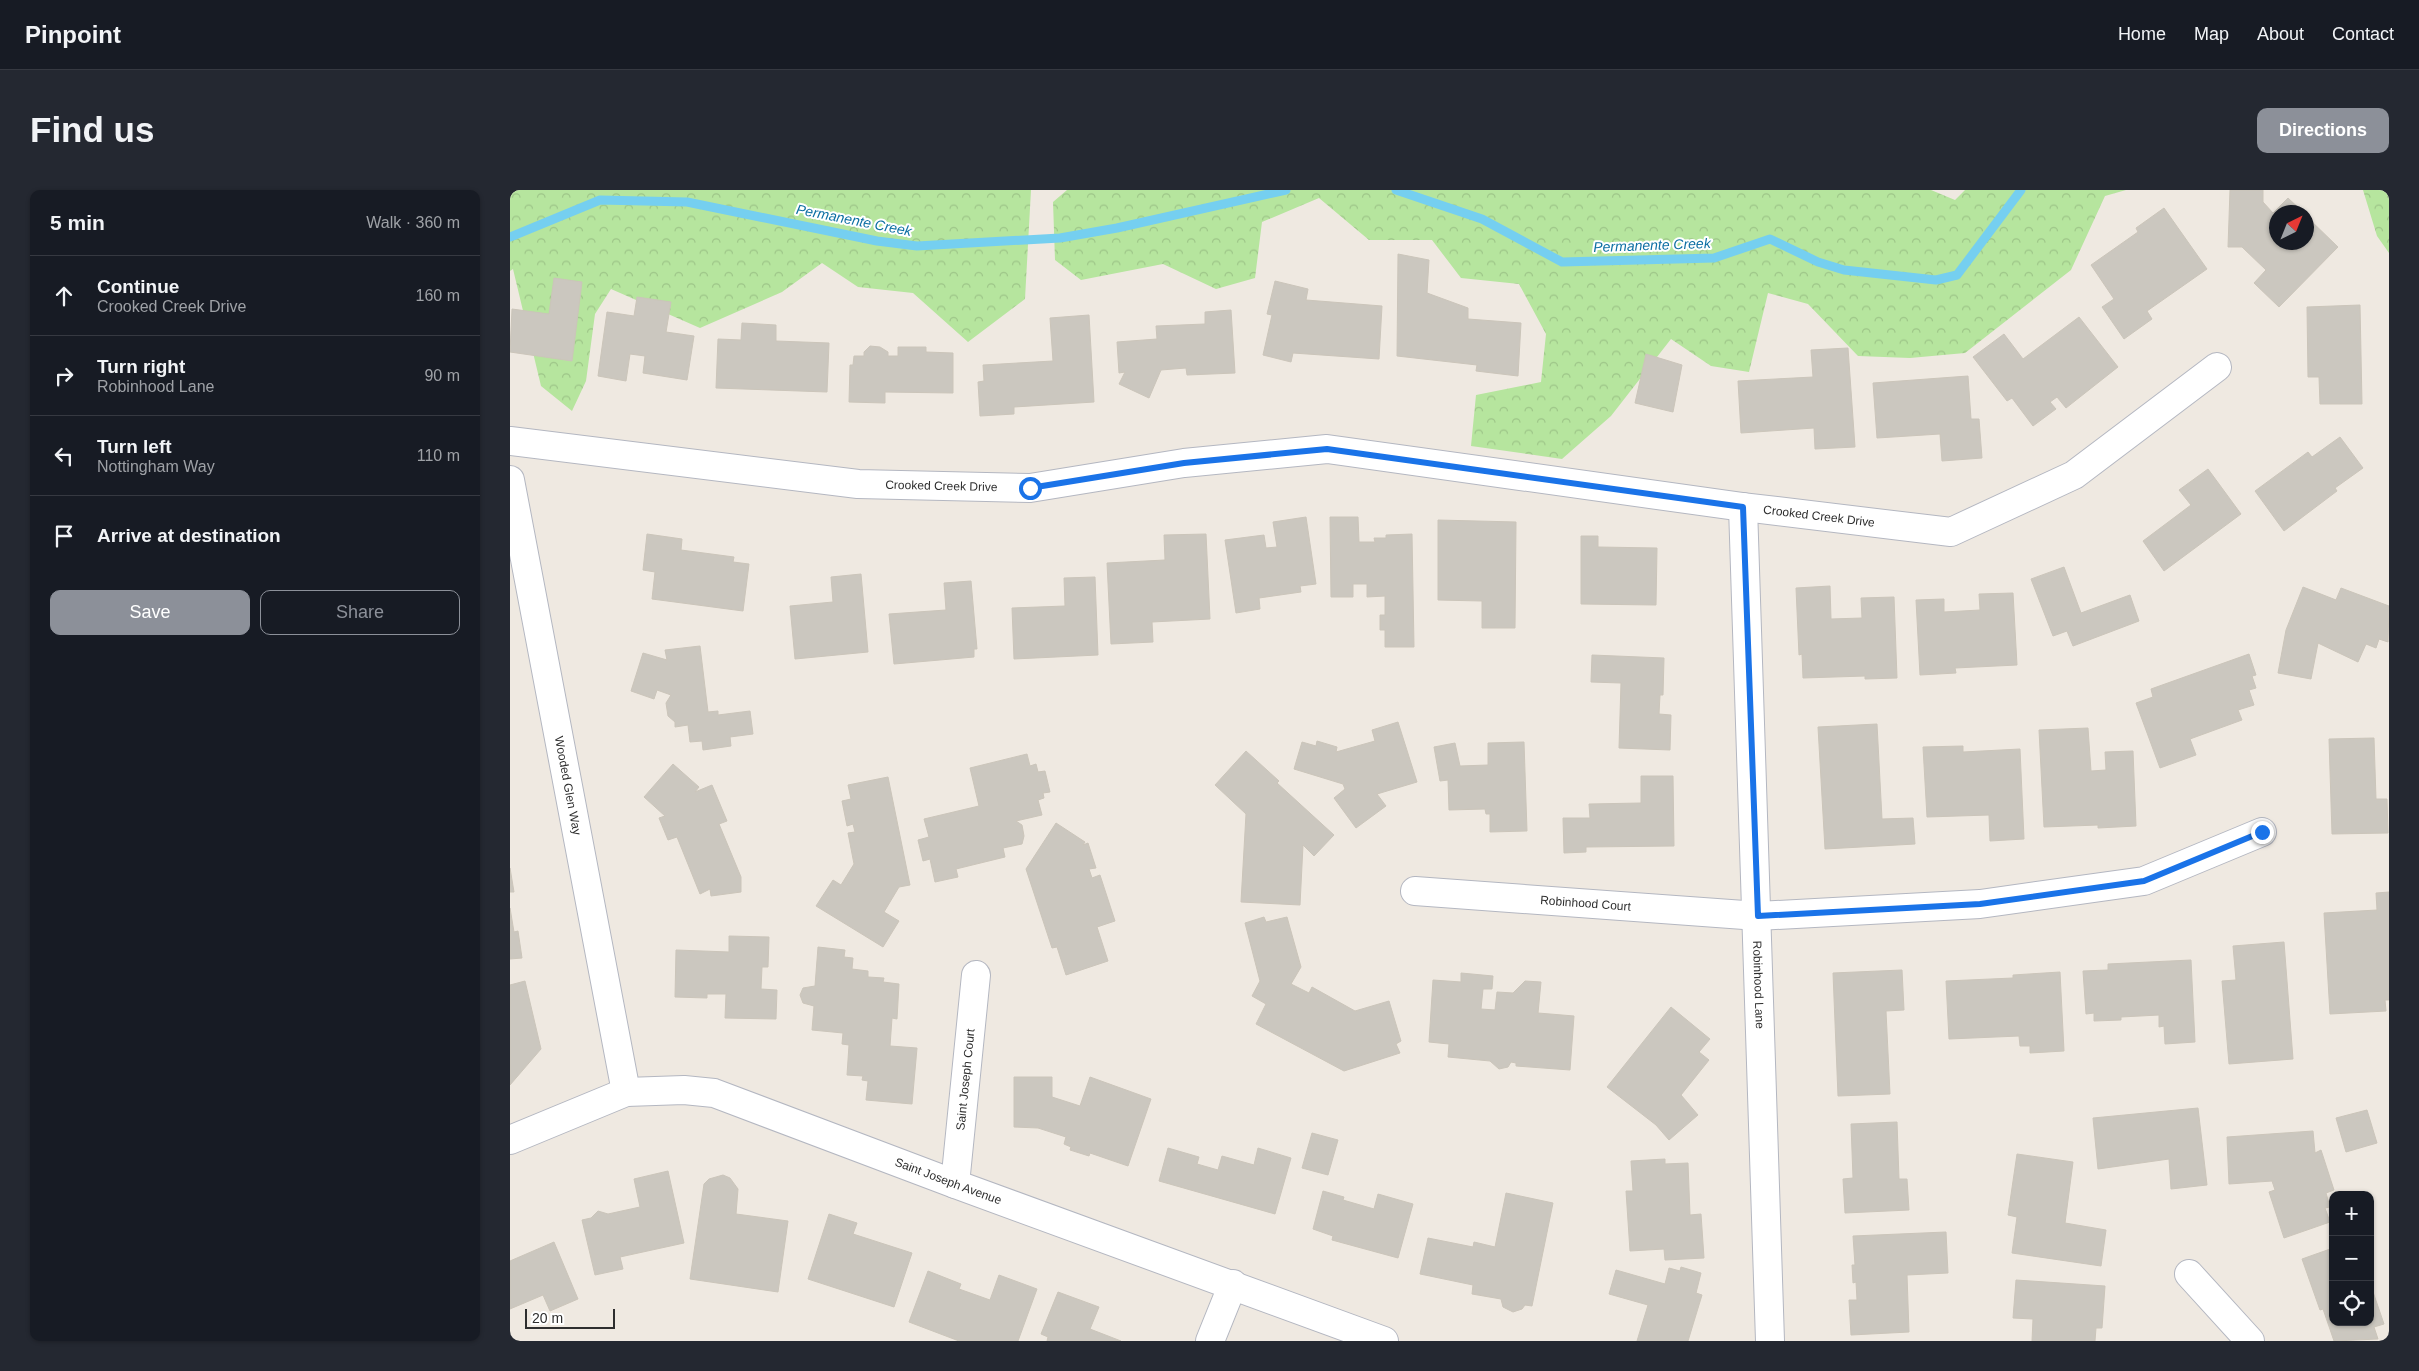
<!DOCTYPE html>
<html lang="en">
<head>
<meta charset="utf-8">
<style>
	body { margin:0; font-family:Arial,sans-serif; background:#242831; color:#f1f3f6 }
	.controls { position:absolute; right:15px; bottom:15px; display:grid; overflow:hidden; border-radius:10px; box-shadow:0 1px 4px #0004 }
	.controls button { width:45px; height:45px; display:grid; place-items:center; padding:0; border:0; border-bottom:1px solid #363941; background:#171b24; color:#f1f3f6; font:25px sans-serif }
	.compass { position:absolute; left:1759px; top:15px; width:45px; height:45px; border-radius:50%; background:#171b24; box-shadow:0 1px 4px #0004; rotate:43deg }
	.scale { position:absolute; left:15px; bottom:12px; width:90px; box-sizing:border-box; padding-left:5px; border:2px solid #2e2e2e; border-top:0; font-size:14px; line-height:18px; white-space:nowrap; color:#2e2e2e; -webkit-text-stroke:4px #fff; paint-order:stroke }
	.stop { position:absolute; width:15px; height:15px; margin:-11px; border:4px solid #1a73e8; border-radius:50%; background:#fff }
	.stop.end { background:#1a73e8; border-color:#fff; box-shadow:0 1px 5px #0008 }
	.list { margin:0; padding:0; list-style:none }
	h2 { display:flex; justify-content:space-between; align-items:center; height:65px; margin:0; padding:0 20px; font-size:21px }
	h2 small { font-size:16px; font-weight:400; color:#9ea1a6 }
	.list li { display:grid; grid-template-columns:32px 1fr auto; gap:15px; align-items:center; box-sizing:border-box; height:80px; padding:0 20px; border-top:1px solid #363941 }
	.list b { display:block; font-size:19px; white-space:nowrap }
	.list p { margin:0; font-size:16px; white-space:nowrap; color:#9ea1a6 }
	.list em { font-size:16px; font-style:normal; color:#9ea1a6 }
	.actions { display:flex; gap:10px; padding:15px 20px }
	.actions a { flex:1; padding:11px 0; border:1px solid #8c9099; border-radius:10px; text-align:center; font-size:18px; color:#8c9099 }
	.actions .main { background:#8c9099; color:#fff }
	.icon { flex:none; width:28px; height:28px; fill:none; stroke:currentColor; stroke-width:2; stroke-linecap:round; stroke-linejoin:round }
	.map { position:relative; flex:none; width:1879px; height:1151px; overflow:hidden; border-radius:10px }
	header { display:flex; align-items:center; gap:30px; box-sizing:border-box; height:70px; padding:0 25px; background:#171b24; border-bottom:1px solid #363941 }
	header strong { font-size:24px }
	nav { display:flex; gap:28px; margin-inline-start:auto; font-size:18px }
	.intro { display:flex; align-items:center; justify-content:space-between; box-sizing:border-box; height:120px; padding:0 30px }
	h1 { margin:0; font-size:35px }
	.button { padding:12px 22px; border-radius:10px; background:#8c9099; color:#fff; font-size:18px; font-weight:700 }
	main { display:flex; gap:30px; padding:0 30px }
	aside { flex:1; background:#171b24; border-radius:10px; box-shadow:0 1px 4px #0004 }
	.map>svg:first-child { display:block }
	.forest { fill:url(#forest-crowns) }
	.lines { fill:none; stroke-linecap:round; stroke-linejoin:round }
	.stream { stroke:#75cff0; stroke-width:9 }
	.building { fill:#cbc7bf; stroke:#cbc5ba }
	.minor-casing { stroke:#b4b7c1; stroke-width:30 }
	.minor { stroke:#fff; stroke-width:28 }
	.route { stroke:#1a73e8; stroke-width:6 }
	.labels { text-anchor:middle; stroke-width:4; stroke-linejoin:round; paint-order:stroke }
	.street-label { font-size:12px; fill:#2e2e2e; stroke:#fff }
	.water-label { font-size:14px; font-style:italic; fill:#0d6fa3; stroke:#fff }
</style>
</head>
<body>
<header>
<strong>Pinpoint</strong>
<nav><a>Home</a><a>Map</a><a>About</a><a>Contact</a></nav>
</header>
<div class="intro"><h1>Find us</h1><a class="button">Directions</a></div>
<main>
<aside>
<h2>5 min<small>Walk · 360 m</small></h2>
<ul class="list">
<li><svg class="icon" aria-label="ahead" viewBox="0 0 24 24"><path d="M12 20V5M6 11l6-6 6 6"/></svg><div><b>Continue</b><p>Crooked Creek Drive</p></div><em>160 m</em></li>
<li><svg class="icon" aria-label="right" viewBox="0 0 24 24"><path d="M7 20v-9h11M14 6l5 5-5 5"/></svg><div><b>Turn right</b><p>Robinhood Lane</p></div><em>90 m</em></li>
<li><svg class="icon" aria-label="left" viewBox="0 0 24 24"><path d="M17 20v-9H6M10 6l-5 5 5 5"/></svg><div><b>Turn left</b><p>Nottingham Way</p></div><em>110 m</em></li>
<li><svg class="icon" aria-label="arrive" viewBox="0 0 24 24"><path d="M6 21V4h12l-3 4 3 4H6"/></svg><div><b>Arrive at destination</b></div></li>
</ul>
<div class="actions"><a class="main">Save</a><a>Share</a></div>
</aside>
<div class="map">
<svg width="1879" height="1151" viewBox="0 0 1879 1151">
	<defs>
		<pattern id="forest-crowns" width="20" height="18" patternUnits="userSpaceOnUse" patternTransform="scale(1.25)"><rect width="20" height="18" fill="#b6e59e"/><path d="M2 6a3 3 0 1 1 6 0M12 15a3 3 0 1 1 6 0" fill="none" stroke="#9dc588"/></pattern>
	</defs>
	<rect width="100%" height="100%" fill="#efe9e1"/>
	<path class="forest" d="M0,0H521L515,109L458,152L403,103L348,97L312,73L272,102L190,138L101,99L85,124L76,191L62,221L31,196L3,79L0,81Z
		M557,0H1421L1445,10L1455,0H1616L1595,6L1561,80L1455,163L1400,168L1348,166L1298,114L1258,103L1239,182L1201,176L1161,149L1101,226L1052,269L961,256L966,205L1031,192L1036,144L1009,94L951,88L922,50H859L809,8L752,32L745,88L706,99L653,74L571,90L545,70L543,12Z
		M1853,0H1879V63L1867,46Z"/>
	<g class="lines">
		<path class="stream" d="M886,0L972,29L1052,72L1204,68L1260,49L1308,72L1334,80L1426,90L1447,85L1511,0
			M0,47L90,10L177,12L367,51L407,56L550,48L607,38L776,0"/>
	</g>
	<path class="building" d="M1720,0H1753V12L1763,23L1778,8L1793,22H1766V52H1796V26L1828,57L1769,117L1744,93L1756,80L1732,57H1718Z
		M1654,18L1697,79L1637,121L1642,129L1614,149L1592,117L1604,109L1581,75L1628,42L1626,38Z
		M888,64L919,70L917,103L958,118V129L1011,133L1008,186L966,181L967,175L887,166Z
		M44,88L72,92L62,171L0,162L2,119L39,124Z
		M765,91L798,99L796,110L872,116L869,169L783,163L781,172L753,165L762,125L757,124Z
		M127,107L161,112L156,142L184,146L177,190L133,183L135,166L120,164L116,191L88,186L97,122L124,126Z
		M1850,115L1852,214H1810L1809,187H1798L1797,117Z
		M721,120L725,183L677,185L676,178L651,180L639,208L609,194L615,182L609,183L607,152L647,149L646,136L695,134V122Z
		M579,125L584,212L504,217V224L470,226L468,192L474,191L473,175L543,171L540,128Z
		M1569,127L1608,177L1556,218L1547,207L1540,212L1546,219L1523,236L1502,208L1497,211L1463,167L1494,144L1513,169Z
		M232,133L266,135V151L319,153L317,202L206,198L208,149L231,150Z
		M360,156L370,157L378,162V166H388V157H416V162L443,163V203L375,202V213L339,212L340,175H343L344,166H354V162Z
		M1338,158L1345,257L1305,259L1304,238L1231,243L1228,191L1303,187L1301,160Z
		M1136,164L1172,175L1163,222L1125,213Z
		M1458,186L1461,229H1469L1472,268L1432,271L1430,244L1367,248L1363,193Z
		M1830,247L1853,278L1825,298L1827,301L1774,341L1745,301L1798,262L1802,267Z
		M1698,279L1731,324L1654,381L1633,351L1681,315L1669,300Z
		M796,327L806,394L790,396L791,402L749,408L750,419L726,423L715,350L754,345L756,358L767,357L763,332Z
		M820,327H848L849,352H865L864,348H876V345L902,344L904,457H875V440H870V425H875V406L857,407V394H843V407H821Z
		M928,330L1006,332L1005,438H972V411L928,410Z
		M137,344L172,349L171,360L224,367L223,372L239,374L233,421L142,409L145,382L133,380Z
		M696,344L700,429L642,432L643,452L601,454L597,373L655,370L654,345Z
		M1071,346H1088V357L1147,358L1146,415L1071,414Z
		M1554,377L1571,423L1620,405L1629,431L1563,456L1557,441L1543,446L1521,389Z
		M351,384L358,462L285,469L280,416L323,412L321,387Z
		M585,387L588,465L504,469L502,418L555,416L554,388Z
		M461,391L467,459H464V467L384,474L379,424L436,420L434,393Z
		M1320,396L1321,429L1352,428L1351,408L1384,407L1387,488L1355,489V486L1293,488L1292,464L1289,465L1286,398Z
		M1793,397L1826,410L1831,398L1879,416L1878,452L1869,449L1866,458L1856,454L1848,472L1808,453L1801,489L1768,483L1776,440Z
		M1503,403L1507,475L1445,478L1446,483L1410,485L1406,410L1434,409V422L1470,420L1469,404Z
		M190,456L198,522L208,521V525L240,521L243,544L220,547L221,556L193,560L192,551L180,552L178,535L165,537V532L158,526L156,513L161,505L147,500L144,509L121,501L133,463L157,470L155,460Z
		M1739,464L1746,485L1742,486L1746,498L1739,500L1744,515L1728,520L1732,530L1680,549L1686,565L1650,578L1626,513L1643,507L1641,499Z
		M1082,465L1154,468L1153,505H1150L1149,524L1161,525L1160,560L1109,558L1111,493L1081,492Z
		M888,532L907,592L867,604L876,616L846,638L824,608L835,599L833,594L784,579L792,552L806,556L807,551L827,557L826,562L865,551L862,540Z
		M1367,534L1372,629L1403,628L1405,654L1315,659L1308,537Z
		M1578,538L1581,581L1596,580L1595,562L1623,561L1626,636L1588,638V635L1534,637L1529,540Z
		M1864,548L1866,609H1877L1878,643L1822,644L1819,549Z
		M1014,552L1017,641L980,642V624H976L975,619L939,620L938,590L930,591L924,557L945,553L950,576L978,575V553Z
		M1453,556V562L1510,559L1514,649L1480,651L1479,625L1417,627L1413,557Z
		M736,561L769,591L767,593L824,645L804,666L793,655L790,715L731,712L736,624L705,595Z
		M517,564L520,576L526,574L528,582L535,581L540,602L533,603L534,608L528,610L532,625L506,631L512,635L514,646L512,654L493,658L495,667L446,679L448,687L425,692L420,669L413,671L408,650L419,647L414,629L469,616L460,578Z
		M163,574L189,597L185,602L202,595L217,631L209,634L231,687V702L201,706L200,699L190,704L167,647L158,650L149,628L155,626L134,607Z
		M1131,586H1163L1164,656L1076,657V662L1054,663L1053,628H1080L1079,614L1131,613Z
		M378,587L400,695L389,697L374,722L389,731L373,757L306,716L323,690L331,695L344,674L338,643L345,642L343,634L337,636L332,611L341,609L338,595Z
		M546,633L575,652L573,655L578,653L586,678L579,679L582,688L590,685L605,731L587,737L598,771L556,785L547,757L542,758L516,679Z
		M0,678L4,702H0Z
		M1879,702V810H1875L1876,821L1820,824L1814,723L1867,720L1866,703Z
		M0,718L4,742L8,741L12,768L0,769Z
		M754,727L756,732L777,727L791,777L781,794L799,803L802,797L845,821L879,811L891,851L886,854L890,863L834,881L746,834L756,814L742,806L750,791L735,733Z
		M219,746L259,747L258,777H252L251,799L267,800L266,829L215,828L216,804H197V808L165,807L166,760L219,762Z
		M1774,752L1783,869L1719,874L1712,791L1726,790L1723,756Z
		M308,757L335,760L334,767L343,768L342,779L358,781V787L374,788L373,792L389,794L387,829L382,828L380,856L407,858L402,914L356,910L358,891L352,890L353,886L337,885L339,855L332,854L333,843L302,840L304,816L293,813L290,805L293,798L305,796Z
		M1681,770L1685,852L1655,854L1654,836L1649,837V825L1611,827V830L1584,831V823L1576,824L1573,781L1598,780V774Z
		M1392,780L1394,820L1376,821L1380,904L1328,906L1323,783Z
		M1550,782L1554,861L1520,863V856H1510L1509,846L1439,849L1436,791L1503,788V785Z
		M951,783L983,786L982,799H973L971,819L985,820L987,802L1003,803L1015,791L1031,792L1028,823L1064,826L1060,880L1006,876V873L1001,872L998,877L989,879L980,871L938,867L939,854L919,852L923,790L951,792Z
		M15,791L31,859L0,895V795Z
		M1161,817L1200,849L1189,862L1199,870L1171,905L1188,925L1159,950L1146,935L1097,897Z
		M504,887H542V907L570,916L580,887L641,909L618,976L580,963L579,966L560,960L561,957L554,954L556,947L528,938L504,937Z
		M1688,918L1697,995L1661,999L1659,969L1588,979L1583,928Z
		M1857,920L1867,953L1836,962L1826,928Z
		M1387,932L1389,989H1397L1399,1020L1335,1023L1333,989L1343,988L1341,934Z
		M1803,941L1805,963L1811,960L1824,1000L1816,1003L1820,1017L1815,1018L1820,1032L1774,1048L1759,1002L1765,1000L1762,991L1719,994L1717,947Z
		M802,943L828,950L818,985L792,978Z
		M658,958L689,967L687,974L708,980L712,966L744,975L748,958L781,968L765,1024L649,991Z
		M1507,964L1563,972L1555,1033L1596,1040L1591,1076L1502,1063L1507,1027L1498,1025Z
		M1155,969V974L1178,973L1180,1025L1191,1024L1194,1068L1155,1070L1154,1059L1120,1061L1116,1001H1123L1121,971Z
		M158,981L174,1053L110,1067L113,1079L85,1085L72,1030L81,1028L88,1021L98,1024L130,1017L124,989Z
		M213,985L220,988L228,999L226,1024L278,1031L268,1102L180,1089L194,994L199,989Z
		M813,1001L834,1007L833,1010L864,1019L868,1004L903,1014L888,1068L822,1050L823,1046L803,1039Z
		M996,1003L1043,1013L1022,1116L1015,1115L1012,1119L1003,1122L993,1117L991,1109L962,1104L963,1095L910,1084L918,1048L963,1057L964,1052L985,1057Z
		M319,1024L347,1033L343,1044L402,1063L384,1117L298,1089Z
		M1436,1042L1438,1083L1397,1085L1399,1142L1341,1145L1339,1110H1347L1346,1092L1343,1093L1342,1075H1345L1343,1046Z
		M44,1052L68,1109L40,1121L33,1105L0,1119V1071Z
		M1823,1058V1132H1860V1093L1874,1134L1864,1137L1868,1149L1824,1151L1813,1119L1810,1120L1792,1069Z
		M1171,1077L1191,1083L1186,1103L1192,1105L1178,1151H1127L1138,1115L1099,1104L1106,1080L1155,1094L1159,1078L1170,1081Z
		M418,1081L451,1094L449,1099L480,1110L489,1085L527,1099L508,1151H449L399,1132Z
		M1506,1090L1595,1096L1592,1138H1586L1585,1151H1522L1523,1129L1503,1128Z
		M548,1102L589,1117L580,1139L611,1151H537L538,1147L531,1144Z"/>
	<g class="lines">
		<g class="minor-casing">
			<g id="minor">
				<path id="s1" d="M0,251L348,294L520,298L674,273L817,259L1233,317L1441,342L1564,285L1707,177"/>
				<path id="s2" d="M0,290L116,902"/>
				<path id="s3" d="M1233,317L1260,1151"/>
				<path id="s4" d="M905,701L1248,726L1470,714L1634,691L1752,642"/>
				<path id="s5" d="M0,950L116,902L174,900L204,903L445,994L874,1151"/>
				<path id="s6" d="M445,994L466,785"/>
				<path d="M1679,1084L1740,1151"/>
				<path d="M700,1151L723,1094"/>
			</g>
		</g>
		<use href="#minor" class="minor"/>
	</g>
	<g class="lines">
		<path class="route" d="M520,298L674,273L817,259L1233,317L1248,726L1470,714L1634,691L1752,642"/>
	</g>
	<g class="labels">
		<g class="street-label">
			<text dy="4" stroke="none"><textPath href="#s1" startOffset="434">Crooked Creek Drive</textPath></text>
			<text dy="4" stroke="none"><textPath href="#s1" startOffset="1319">Crooked Creek Drive</textPath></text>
			<text dy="4" stroke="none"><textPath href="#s2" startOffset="311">Wooded Glen Way</textPath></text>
			<text dy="4" stroke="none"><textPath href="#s4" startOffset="171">Robinhood Court</textPath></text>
			<text dy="4" stroke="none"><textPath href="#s3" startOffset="478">Robinhood Lane</textPath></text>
			<text dy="4" stroke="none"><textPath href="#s6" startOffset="105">Saint Joseph Court</textPath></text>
			<text dy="4" stroke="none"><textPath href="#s5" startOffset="464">Saint Joseph Avenue</textPath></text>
		</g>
		<g class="water-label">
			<text transform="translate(344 30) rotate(11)" y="5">Permanente Creek</text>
			<text transform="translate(1142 55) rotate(-2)" y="5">Permanente Creek</text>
		</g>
	</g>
</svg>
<div class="controls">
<button>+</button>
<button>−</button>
<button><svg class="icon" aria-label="locate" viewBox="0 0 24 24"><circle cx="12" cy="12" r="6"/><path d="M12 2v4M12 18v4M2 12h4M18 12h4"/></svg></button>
</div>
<svg class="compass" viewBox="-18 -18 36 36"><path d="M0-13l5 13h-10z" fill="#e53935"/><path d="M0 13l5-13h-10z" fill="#9ea1a6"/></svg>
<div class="scale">20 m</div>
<div class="stop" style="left:520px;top:298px"></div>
<div class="stop end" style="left:1752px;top:642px"></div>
</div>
</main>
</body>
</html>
